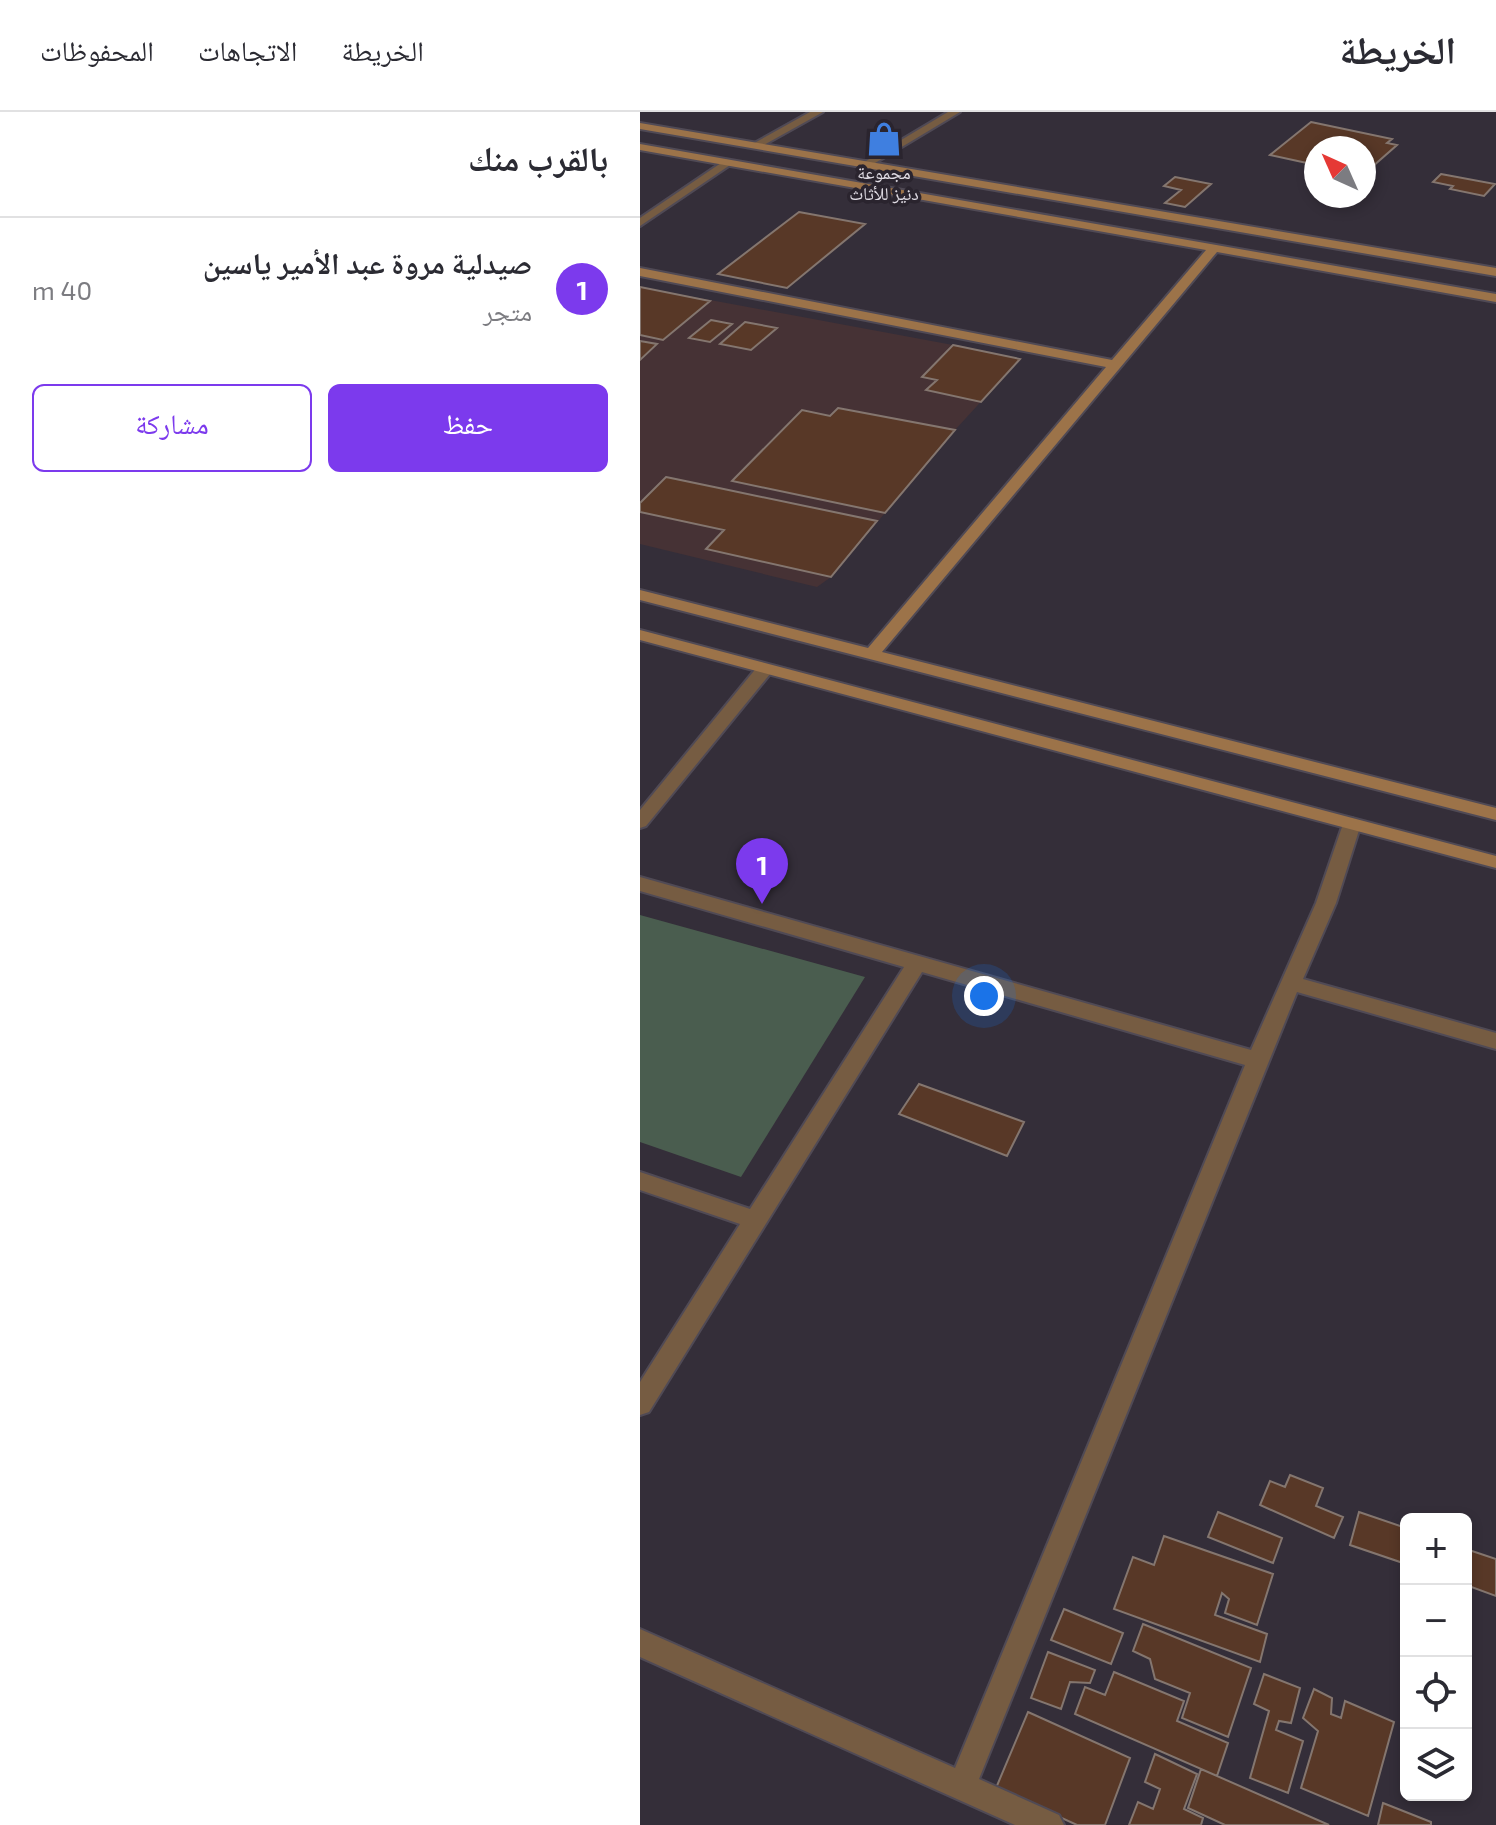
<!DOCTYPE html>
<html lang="ar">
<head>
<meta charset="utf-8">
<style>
	body { margin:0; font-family:"Exo 2","Noto Naskh Arabic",sans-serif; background:#f2f2f3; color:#2b2b33; direction:rtl }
	.controls { position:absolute; right:24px; bottom:24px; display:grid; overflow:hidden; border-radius:12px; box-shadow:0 4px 12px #0003 }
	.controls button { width:72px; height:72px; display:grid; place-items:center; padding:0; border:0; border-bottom:2px solid #e1e1e2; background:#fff; color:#2b2b33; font:40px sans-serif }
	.compass { position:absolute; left:664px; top:24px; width:72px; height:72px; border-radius:50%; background:#fff; box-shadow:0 4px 12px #0003; rotate:315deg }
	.you { position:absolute; left:344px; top:884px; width:28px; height:28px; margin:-20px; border:6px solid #fff; border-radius:50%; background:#1a73e8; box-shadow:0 0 0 12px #1a73e833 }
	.badge { display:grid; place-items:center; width:52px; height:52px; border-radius:50%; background:#7c3aed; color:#fff; font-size:26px; font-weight:700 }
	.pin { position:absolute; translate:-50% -66px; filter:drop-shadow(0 2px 4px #0008) }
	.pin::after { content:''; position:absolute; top:42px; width:28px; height:24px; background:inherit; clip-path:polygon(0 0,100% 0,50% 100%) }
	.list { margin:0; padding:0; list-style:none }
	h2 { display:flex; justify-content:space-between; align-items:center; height:104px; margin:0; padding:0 32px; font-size:34px }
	h2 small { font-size:26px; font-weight:400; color:#7c7c81 }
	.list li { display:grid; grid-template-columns:52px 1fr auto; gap:24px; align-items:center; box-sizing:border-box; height:144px; padding:0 32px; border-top:2px solid #e1e1e2 }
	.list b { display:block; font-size:30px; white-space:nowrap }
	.list p { margin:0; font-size:26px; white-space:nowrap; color:#7c7c81 }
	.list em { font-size:26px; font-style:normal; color:#7c7c81 }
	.actions { display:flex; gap:16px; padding:24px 32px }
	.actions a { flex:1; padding:18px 0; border:2px solid #7c3aed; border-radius:12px; text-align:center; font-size:28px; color:#7c3aed }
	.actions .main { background:#7c3aed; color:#fff }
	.icon { flex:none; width:44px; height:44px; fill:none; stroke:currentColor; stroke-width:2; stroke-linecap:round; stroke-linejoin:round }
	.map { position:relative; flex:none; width:856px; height:1713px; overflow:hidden; direction:ltr }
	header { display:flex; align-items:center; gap:48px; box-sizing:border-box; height:112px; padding:0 40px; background:#fff; border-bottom:2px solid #e1e1e2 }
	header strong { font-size:38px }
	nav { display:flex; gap:44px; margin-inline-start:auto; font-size:28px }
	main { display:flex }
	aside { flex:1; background:#fff }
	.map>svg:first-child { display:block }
	.education { fill:#463235 }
	.green { fill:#4a5d4f }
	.building { fill:#583827; stroke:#84766f; stroke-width:2 }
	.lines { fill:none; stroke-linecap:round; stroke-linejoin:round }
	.street-casing { stroke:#504a55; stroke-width:4 }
	.secondary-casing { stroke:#504a55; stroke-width:4 }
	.street { fill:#765c42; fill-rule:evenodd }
	.secondary { fill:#9c7349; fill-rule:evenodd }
	.labels { text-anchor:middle; stroke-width:7; stroke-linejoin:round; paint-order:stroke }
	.far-poi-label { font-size:18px; fill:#e1dde5; stroke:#2a242e }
</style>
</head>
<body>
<header>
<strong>الخريطة</strong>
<nav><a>الخريطة</a><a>الاتجاهات</a><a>المحفوظات</a></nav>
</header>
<main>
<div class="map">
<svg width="856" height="1713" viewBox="0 0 856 1713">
	<rect width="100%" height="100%" fill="#342e39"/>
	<path class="education" d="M0,175L313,233L380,247L315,318L191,465L177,475L0,432Z"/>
	<path class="green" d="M0,803L225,865L101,1065L0,1030Z"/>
	<path class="building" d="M671,10L752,27L747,31L757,33L724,62V36H676V53L630,43Z
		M801,62L855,72L844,84L810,77L813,74L793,70Z
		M535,65L571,72L545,95L525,91L541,78L524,74Z
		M159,100L225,112L147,176L78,162Z
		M0,175L70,189L23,228L0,223Z
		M71,208L92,212L70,230L49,226Z
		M105,210L137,216L111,238L80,232Z
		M0,229L17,232L0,248Z
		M313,233L380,247L341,290L286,278L297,268L282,265Z
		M198,296L315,318L245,401L92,369L162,298L190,304Z
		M26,365L79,376L237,409L191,465L66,437L84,418L0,400V391Z
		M279,972L384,1010L367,1044L259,1002Z
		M650,1363L683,1376L676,1394L703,1405L694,1426L620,1393L630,1369L645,1375Z
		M578,1400L642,1426L633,1451L568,1425Z
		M719,1400L766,1416V1452L710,1433Z
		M524,1424L633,1462L617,1513L585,1501L589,1487L582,1481L575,1503L627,1522L620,1550L474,1497L493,1445L514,1453Z
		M826,1437L856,1447V1484L826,1473Z
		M424,1497L483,1521L471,1552L411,1528Z
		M503,1512L611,1556L588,1625L542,1606L550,1581L515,1567L510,1547L493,1539Z
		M408,1540L455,1558L450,1571L430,1570L421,1597L391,1586Z
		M474,1560L544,1589L537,1609L588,1631L577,1664L435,1602L445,1575L465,1583Z
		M624,1562L660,1576L651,1611L639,1609L636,1618L663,1629L648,1681L610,1666L629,1599L614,1592Z
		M674,1577L692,1586L691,1602L701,1606L705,1589L754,1610L728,1704L661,1676L678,1619L663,1606Z
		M388,1600L490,1646L465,1713H437L356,1676Z
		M515,1642L557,1662L544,1697L563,1706L561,1713H489L498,1690L513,1697L520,1677L505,1670Z
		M561,1657L689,1713H585L548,1696Z
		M743,1691L791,1710V1713H738Z"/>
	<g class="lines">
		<g class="street-casing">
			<path id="street" d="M170,0H183L120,35L111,33Z
				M308,0H320L230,54L221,52Z
				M84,49L93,51L0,114V106Z
				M124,553L132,558L130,562L6,714L0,716V698L118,554Z
				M712,706L721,712L696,791L663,867L856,921V937L657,880L339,1667L419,1703L424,1713H375L0,1545V1517L315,1656L605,953L282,860L9,1300L0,1303V1270L100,1112L0,1078V1060L110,1097L264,855L0,779V765L611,938L676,791L703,712Z"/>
		</g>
		<g class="secondary-casing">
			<path id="secondary" d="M0,11L856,156V164L0,17Z
				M0,32L856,182V190L577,140L242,540L856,696V708L0,488V478L228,536L466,255L0,164V156L472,248L566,138L0,38Z
				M0,518L856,744V756L0,528Z"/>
		</g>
		<use href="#street" class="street"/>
		<use href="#secondary" class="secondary"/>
	</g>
	<defs>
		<g id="shop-bare" transform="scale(2.76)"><path d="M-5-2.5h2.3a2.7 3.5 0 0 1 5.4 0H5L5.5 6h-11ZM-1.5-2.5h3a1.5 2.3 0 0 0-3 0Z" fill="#3f7fe0" stroke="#2a242e" stroke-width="2.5" paint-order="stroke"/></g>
	</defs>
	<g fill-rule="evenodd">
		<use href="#shop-bare" x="244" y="27"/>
	</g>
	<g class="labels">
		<g class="far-poi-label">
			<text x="244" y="67">مجموعة<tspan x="244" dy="21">دنيز للأثاث</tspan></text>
		</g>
	</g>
</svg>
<div class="controls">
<button>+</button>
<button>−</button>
<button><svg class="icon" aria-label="locate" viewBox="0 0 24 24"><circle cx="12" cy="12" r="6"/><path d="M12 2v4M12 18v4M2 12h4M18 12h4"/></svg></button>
<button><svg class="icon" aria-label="layers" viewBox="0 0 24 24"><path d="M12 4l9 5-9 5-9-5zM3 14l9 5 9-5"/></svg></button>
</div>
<svg class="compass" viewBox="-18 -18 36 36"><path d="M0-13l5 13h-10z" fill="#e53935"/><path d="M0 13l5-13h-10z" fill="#7c7c81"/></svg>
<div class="you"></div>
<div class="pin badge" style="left:122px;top:792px">1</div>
</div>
<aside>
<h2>بالقرب منك<small></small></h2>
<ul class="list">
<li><span class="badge">1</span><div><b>صيدلية مروة عبد الأمير ياسين</b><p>متجر</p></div><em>40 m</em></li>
</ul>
<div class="actions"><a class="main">حفظ</a><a>مشاركة</a></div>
</aside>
</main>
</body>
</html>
